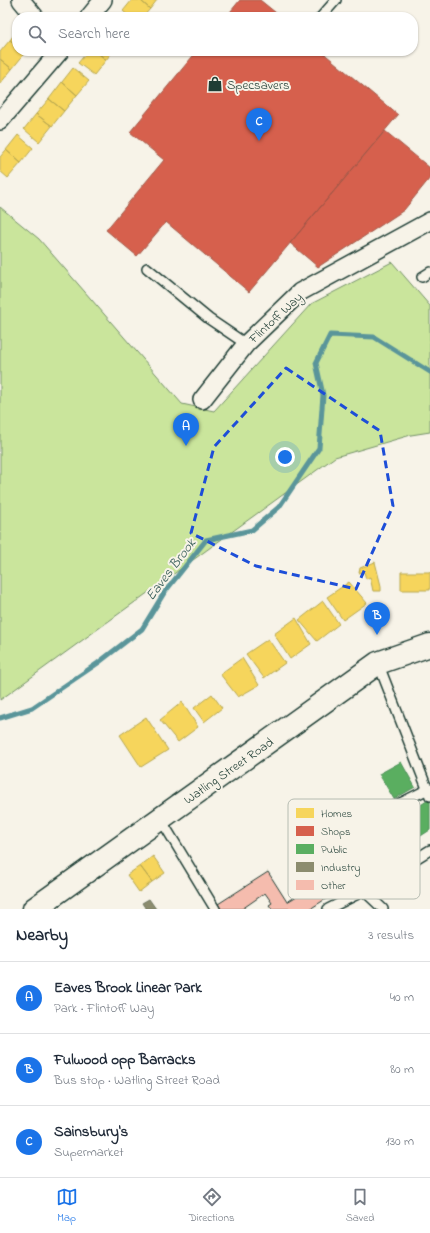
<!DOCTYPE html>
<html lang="en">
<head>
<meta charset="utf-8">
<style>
	body { margin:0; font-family:"Indie Flower",sans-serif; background:#f6f6f7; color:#1f2937 }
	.you { position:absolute; left:285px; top:457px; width:14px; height:14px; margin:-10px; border:3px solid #fff; border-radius:50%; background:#1a73e8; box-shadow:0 0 0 6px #1a73e833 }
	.badge { display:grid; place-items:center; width:26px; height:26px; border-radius:50%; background:#1a73e8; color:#fff; font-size:13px; font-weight:700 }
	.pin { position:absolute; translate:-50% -33px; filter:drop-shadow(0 1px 2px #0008) }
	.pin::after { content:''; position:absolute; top:21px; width:14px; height:12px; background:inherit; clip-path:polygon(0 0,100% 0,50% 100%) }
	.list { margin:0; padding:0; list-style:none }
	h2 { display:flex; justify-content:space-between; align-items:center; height:52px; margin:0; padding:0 16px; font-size:17px }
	h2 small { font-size:13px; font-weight:400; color:#747a83 }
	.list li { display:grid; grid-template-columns:26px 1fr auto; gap:12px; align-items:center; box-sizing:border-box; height:72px; padding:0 16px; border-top:1px solid #e0e1e3 }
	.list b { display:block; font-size:15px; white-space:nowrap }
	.list p { margin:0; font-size:13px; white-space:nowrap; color:#747a83 }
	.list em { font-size:13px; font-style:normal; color:#747a83 }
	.icon { flex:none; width:22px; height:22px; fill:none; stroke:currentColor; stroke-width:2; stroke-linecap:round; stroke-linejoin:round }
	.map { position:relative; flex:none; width:430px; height:909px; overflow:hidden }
	.search { position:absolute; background:#fff; box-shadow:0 1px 3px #0004; left:12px; right:12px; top:12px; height:44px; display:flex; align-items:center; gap:10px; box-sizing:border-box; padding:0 14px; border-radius:16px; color:#747a83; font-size:15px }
	.sheet { height:268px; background:#fff }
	nav { display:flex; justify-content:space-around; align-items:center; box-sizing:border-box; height:56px; border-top:1px solid #e0e1e3; background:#fff; font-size:11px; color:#747a83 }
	nav a { display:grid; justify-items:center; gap:2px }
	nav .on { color:#1a73e8 }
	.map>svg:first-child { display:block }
	.green { fill:#cae59c; stroke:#749168 }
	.homes { fill:#f6d55c; stroke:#b6a750 }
	.shops { fill:#d6604d; stroke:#9f5646 }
	.public { fill:#5aae61; stroke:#488c54 }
	.industry { fill:#8c8c6e; stroke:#6b745d }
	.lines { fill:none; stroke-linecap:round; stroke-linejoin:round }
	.stream { stroke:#5a959a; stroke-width:5 }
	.building { fill:#f5bcae; stroke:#1f3d34 }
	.service-casing { stroke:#1f3d34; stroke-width:12 }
	.minor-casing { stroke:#1f3d34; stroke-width:20 }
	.secondary-casing { stroke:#1f3d34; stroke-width:25 }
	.service { stroke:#f7f3e8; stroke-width:9 }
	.minor { stroke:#f7f3e8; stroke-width:17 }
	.secondary { stroke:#f7f3e8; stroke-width:22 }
	.marked { fill:none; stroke:#1d4ed8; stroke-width:3; stroke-dasharray:8 5; stroke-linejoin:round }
	.labels { text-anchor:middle; stroke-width:4; stroke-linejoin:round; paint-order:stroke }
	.poi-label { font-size:13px; fill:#1f3d34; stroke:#f7f3e8; text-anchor:start }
	.street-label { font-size:13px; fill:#1f3d34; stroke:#f7f3e8 }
	.water-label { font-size:14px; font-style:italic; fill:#335a56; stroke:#f7f3e8 }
	.key { fill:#f7f3e8; stroke:#b6bcb2; stroke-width:1 }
	.key-label { font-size:11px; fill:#1f3d34 }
</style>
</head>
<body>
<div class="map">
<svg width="430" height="909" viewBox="0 0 430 909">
	<rect width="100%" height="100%" fill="#f7f3e8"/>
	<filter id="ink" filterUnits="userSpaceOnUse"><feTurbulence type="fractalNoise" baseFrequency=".025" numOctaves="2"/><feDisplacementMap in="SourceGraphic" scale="8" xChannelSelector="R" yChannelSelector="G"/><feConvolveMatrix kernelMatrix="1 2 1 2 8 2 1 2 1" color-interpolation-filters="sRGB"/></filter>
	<g filter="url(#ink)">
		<path class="green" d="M0,207L39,239L182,404L214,411L311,304L392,262L430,306V432L411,435L335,457L0,700Z"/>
		<path class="homes" d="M132,0H140L150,9L143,17H130L123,11Z
			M140,0H157L150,9Z
			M17,31V46L10,40Z
			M10,40L17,46V51L25,53L12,69L0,59V52Z
			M88,51H96L106,60L94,75L78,63Z
			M96,51H113L106,60Z
			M0,59L12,69L0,84Z
			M73,68L89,81L77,95L62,82Z
			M62,82L77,95L64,111L49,99Z
			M49,99L64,111L52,126L36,114Z
			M36,114L52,126L39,142L24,129Z
			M18,135L33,148L21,163L6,150Z
			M6,150L21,163L8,178L0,171V157Z
			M375,562L381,586V591H373L370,577L366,579L364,572L359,573L360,568Z
			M401,572H430V590H401Z
			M349,582L367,603L343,620L327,597Z
			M323,601L339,624L317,641L299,620Z
			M296,618L311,644L290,659L274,634Z
			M268,639L285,663L264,678L246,654Z
			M242,658L259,685L238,697L220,674Z
			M212,694L222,708L204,722L194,708Z
			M182,702L198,727L178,742L160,720Z
			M146,717L168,750L141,767L120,735Z
			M153,856L165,873L152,882L140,866Z
			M140,866L152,882L139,892L127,875Z"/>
		<path class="shops" d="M240,0H260L281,17H226Z
			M197,51H321L398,115L249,292L166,222L137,256L106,230L164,160L130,132Z
			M385,131L430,168V178L404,210L318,267L290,243Z"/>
		<path class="public" d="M401,762L415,787L394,799L379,774Z
			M430,799V830L362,874L347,852Z"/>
		<path class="industry" d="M149,899L156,909H146L142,903Z"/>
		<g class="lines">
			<path class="stream" d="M0,718L32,708L98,663L142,629L164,593L206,540L252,530L279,507L319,448L323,395L316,363L330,335L374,337L430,372"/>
		</g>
		<path class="building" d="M268,872L287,902L312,887L309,881L322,873L335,893L310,909H272L269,905L272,903L265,893L242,909H221L218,904Z"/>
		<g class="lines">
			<g class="service-casing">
				<path id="service" d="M321,17L336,0
					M147,268L209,319L246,344
					M422,277L430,272
					M378,663L430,796
					M430,788L330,839L364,891L430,850
					M160,818L215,909
					M328,909L364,891L383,909"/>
			</g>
			<g class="minor-casing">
				<path id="minor" d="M21,0L35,17
					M89,17L103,0
					M0,121L60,51
					M202,400L246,344L300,292L430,221"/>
			</g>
			<g class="secondary-casing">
				<path id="secondary" d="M34,909L378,663L430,645"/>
			</g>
			<use href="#service" class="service"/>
			<use href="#minor" class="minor"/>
			<use href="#secondary" class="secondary"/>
		</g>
	</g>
	<path class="marked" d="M286,368L380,431L393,506L356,589L256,566L191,533L214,447Z"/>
	<defs>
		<g id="shop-bare" transform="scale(1.2)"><path d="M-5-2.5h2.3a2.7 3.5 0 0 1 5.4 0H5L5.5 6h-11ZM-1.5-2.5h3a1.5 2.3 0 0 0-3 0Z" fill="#1f3d34" stroke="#f7f3e8" stroke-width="2.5" paint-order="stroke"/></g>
	</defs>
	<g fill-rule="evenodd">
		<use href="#shop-bare" x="215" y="84"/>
	</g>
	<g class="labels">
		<g class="poi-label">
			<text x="227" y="89">Specsavers</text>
		</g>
		<g class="street-label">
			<text transform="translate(275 317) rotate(-43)" y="5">Flintoff Way</text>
			<text transform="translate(228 770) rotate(-35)" y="5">Watling Street Road</text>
		</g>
		<g class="water-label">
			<text transform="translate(170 569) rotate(-53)" y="5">Eaves Brook</text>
		</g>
	</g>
	<rect x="288" y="799" width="132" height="100" rx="6" class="key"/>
	<rect x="296" y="808" width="18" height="10" fill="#f6d55c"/>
	<rect x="296" y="826" width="18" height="10" fill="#d6604d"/>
	<rect x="296" y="844" width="18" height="10" fill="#5aae61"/>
	<rect x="296" y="862" width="18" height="10" fill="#8c8c6e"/>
	<rect x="296" y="880" width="18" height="10" fill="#f5bcae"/>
	<g class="key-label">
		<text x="321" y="817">Homes</text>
		<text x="321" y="835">Shops</text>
		<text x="321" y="853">Public</text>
		<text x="321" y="871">Industry</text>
		<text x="321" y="889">Other</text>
	</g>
</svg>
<div class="you"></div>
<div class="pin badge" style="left:186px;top:446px">A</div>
<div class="pin badge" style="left:377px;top:635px">B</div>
<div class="pin badge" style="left:259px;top:141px">C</div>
<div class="search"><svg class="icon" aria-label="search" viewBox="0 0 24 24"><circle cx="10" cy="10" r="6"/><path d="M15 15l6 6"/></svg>Search here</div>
</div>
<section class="sheet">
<h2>Nearby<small>3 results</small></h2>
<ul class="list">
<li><span class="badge">A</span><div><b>Eaves Brook Linear Park</b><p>Park · Flintoff Way</p></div><em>40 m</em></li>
<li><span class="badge">B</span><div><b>Fulwood opp Barracks</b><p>Bus stop · Watling Street Road</p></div><em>80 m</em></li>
<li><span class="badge">C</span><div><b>Sainsbury's</b><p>Supermarket</p></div><em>130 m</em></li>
</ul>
</section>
<nav>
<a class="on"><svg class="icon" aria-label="map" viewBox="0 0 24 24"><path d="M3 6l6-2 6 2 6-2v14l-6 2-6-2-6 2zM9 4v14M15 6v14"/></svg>Map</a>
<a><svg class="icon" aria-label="directions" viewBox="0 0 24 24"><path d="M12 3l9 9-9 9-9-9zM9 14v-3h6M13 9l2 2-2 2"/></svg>Directions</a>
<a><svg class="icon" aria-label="saved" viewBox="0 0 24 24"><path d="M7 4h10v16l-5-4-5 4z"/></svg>Saved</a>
</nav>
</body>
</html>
